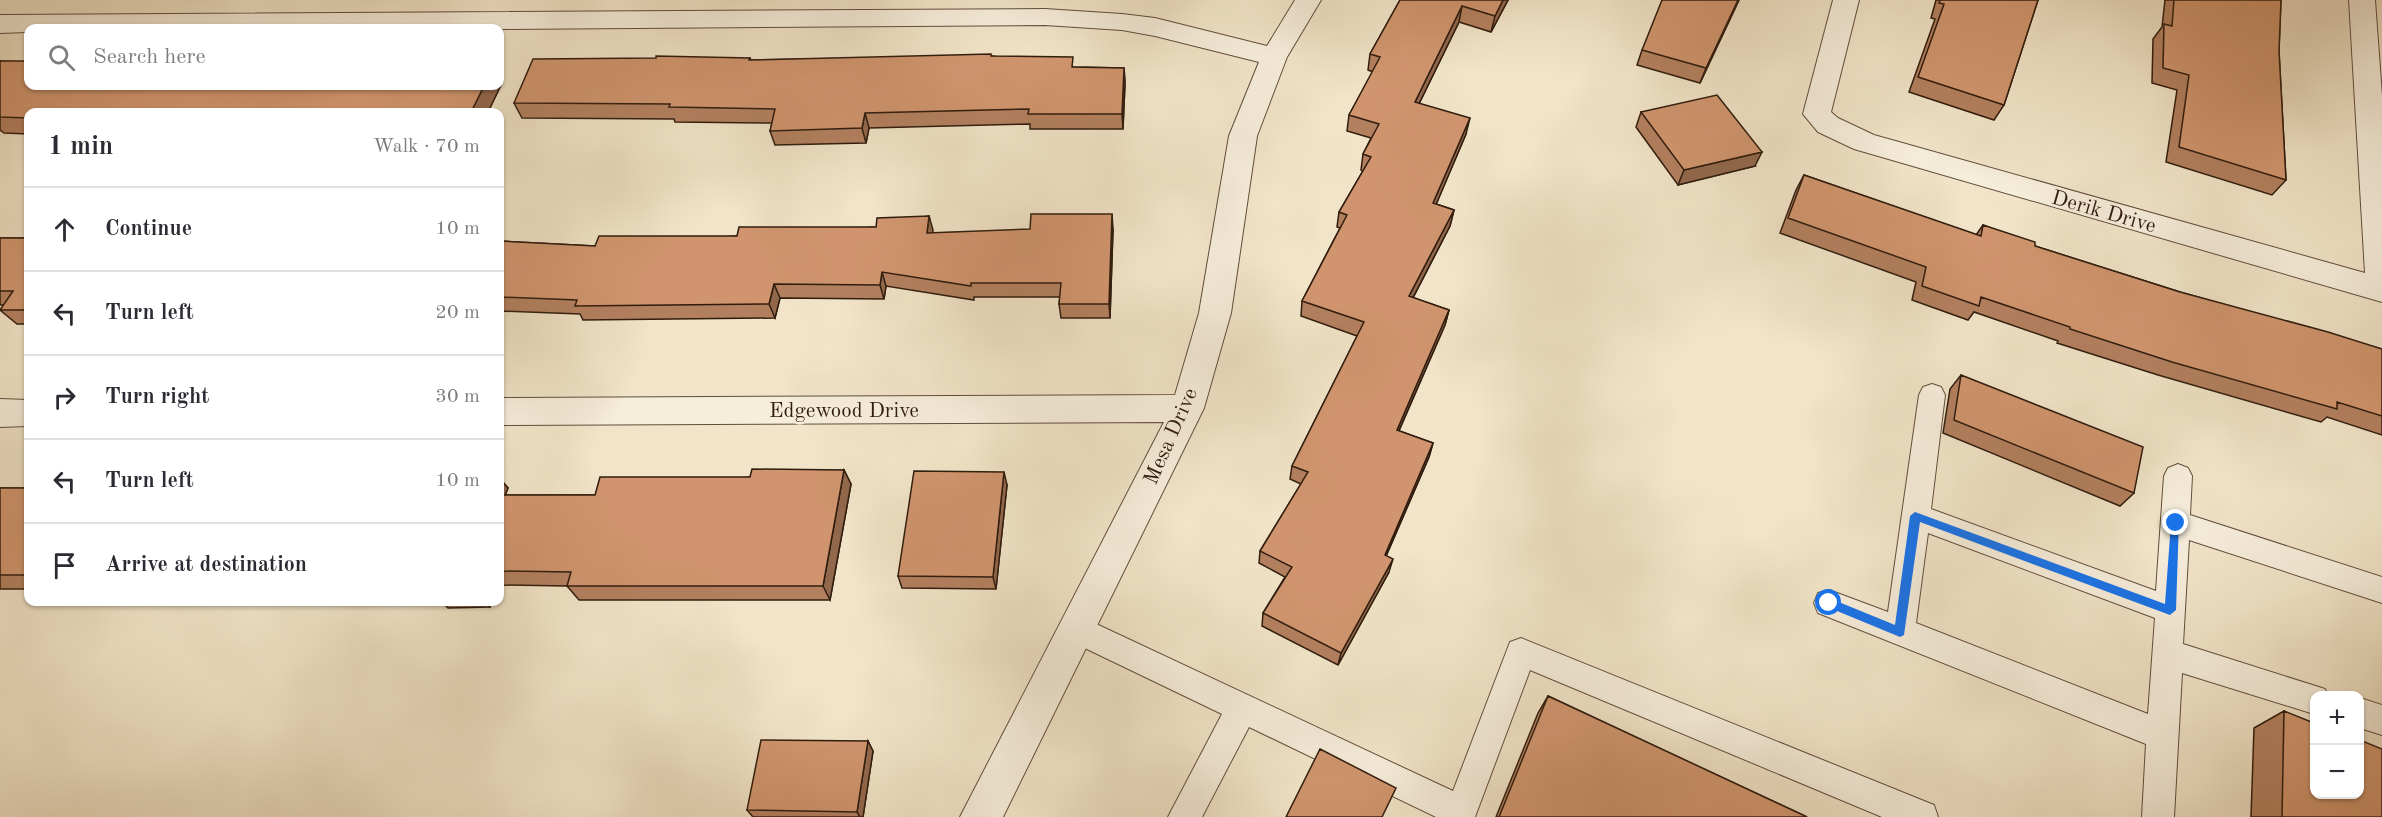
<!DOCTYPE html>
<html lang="en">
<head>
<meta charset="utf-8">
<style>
	body { margin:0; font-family:"Old Standard TT",serif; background:#f2f2f3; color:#2b2b33 }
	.controls { position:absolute; right:18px; bottom:18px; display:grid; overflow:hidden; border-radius:12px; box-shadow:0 2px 4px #0004 }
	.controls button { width:54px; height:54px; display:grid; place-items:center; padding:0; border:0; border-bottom:2px solid #e1e1e2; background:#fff; color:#2b2b33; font:30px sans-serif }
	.stop { position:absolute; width:18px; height:18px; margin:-14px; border:4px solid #1a73e8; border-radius:50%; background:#fff }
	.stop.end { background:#1a73e8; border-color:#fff; box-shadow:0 2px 6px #0008 }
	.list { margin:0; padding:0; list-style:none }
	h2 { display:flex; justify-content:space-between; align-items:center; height:78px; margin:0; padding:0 24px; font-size:26px }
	h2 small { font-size:20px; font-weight:400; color:#7c7c81 }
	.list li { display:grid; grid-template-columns:39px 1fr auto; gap:18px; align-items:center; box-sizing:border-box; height:84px; padding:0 24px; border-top:2px solid #e1e1e2 }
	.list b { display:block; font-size:22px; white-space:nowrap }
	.list em { font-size:20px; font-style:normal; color:#7c7c81 }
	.icon { flex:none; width:33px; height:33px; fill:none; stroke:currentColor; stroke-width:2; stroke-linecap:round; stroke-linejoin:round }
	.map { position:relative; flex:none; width:2382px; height:817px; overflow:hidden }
	.search { position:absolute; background:#fff; box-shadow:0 2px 4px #0004; left:24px; top:24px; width:480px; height:66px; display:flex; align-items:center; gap:15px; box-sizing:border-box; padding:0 21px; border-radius:12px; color:#7c7c81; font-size:22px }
	.panel { position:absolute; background:#fff; box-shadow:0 2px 4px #0004; left:24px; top:108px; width:480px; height:498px; border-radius:12px }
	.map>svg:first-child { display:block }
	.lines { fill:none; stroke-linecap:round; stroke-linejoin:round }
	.service-casing { stroke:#604e3c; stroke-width:2 }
	.minor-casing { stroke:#604e3c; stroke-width:2 }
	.service { fill:#f6eddb; fill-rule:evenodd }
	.minor { fill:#f6eddb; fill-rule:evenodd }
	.wall { fill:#b3805f; stroke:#301c0e; stroke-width:1.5 }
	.shaded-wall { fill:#92684d; stroke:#301c0e; stroke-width:1.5 }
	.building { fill:#d0956e; stroke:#301c0e; stroke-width:1.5 }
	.route { fill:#1a73e8 }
	.labels { text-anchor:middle; stroke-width:5; stroke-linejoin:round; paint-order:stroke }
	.street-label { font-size:21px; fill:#301c0e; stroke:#f6eddb }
</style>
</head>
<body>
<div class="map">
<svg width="2382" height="817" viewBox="0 0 2382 817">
	<rect width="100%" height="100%" fill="#f1e4c8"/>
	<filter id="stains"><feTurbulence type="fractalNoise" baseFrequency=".00333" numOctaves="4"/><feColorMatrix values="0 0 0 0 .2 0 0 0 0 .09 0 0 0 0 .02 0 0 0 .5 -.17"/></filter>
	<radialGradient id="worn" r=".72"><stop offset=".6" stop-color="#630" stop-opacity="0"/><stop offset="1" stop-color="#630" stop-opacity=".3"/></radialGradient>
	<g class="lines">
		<g class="service-casing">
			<path id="service" d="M1932,384L1941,387L1945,395L1931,509L2156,591L2164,476L2168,468L2178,464L2188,468L2192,476L2190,515L2382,577V603L2189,540L2183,644L2325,689L2328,696H2314V714L2182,673L2174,817H2142L2146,744L1818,613L1814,603L1818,593L1829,590L1888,612L1919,395L1923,387ZM1928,533L2155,618L2148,714L1916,623Z
				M1077,615L1453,791L1510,642L1521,638L1934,805L1938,817H1882L1530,670L1475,817H1436L1249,727L1202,817H1168L1222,714L1066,639L1062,629L1066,619Z
				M2360,698L2382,705V735L2360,728Z"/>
		</g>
		<g class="minor-casing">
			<path id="minor" d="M1295,0H1321L1287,57L1257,136L1231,313L1204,408L1003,817H960L1164,422L500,425V398L1175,395L1199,313L1229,136L1259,62L1155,36L1122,30L1045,25L500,29L28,28V32L0,33V15L1045,9L1122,14L1155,18L1267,46Z
				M1833,0H1859L1831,112L1838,118L1874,135L2365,273L2349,0H2375L2382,96V302L1854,149L1818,132L1803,114Z
				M0,399L28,400V426L0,427Z"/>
		</g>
		<use href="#service" class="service"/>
		<use href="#minor" class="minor"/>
	</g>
	<path class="wall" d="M1400,0H1508L1491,32L1459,22L1419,104L1466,134L1436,204L1454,210L1450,226L1413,298L1449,310L1445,325L1399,431L1433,443L1429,457L1386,556L1389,572L1338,665L1262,626L1263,613L1285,577L1259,563L1260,551L1301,484L1290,479L1292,466L1357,336L1301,316L1302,301L1340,228L1337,227L1339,212L1363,171L1361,170L1363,154L1371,138L1347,131L1349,115L1373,72L1368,70L1370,54Z
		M1739,0L1700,83L1637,65L1642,50Z
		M1936,0H2038L2004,105L1994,120L1909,92L1935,19L1931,18Z
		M2165,0H2281L2279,51L2286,180L2272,195L2166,162L2177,90L2152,83L2153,39L2162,27Z
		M992,56L1074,67L1124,68L1125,83L1123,129H1030V124L869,128L866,143L775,145L770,131L772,123L675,122L674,119L522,118L514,103L750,58L751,60Z
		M0,61L500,86V82L501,85L488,112H28V134L4,133L0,130Z
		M1641,112L1755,166L1678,185L1636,127Z
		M1804,175L1976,235L1983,225L2035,246L2180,292L2382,349V435L2327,417L2321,422L2158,375L2057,343L2058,341L1974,312L1968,320L1912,300L1916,282L1780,233L1796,190Z
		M929,216L932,233L1113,229L1110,318H1061L1059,304L1060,297H974V300L886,286L884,299L780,298L775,318L583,320L580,314L500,311V241L595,246L737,236L876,227Z
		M0,238H28V324H17L0,310L4,305H0Z
		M1961,375L2134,493L2120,506L1943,433L1950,389Z
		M844,470L851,484L830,600H579L567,586L500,585V479L508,488L505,495H595L750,477Z
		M1007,485L996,589L902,588L898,576Z
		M0,488H28V589H0Z
		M442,602H492L490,607L448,608Z
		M1548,696L1807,817H1496L1538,713Z
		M2284,711L2382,817H2251L2254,728Z
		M868,741L873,751L863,817H753L747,810Z"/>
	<path class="shaded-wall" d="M1503,0H1508L1491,32L1495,16Z
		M1738,0H1739L1700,83L1706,68Z
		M1462,6L1459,22L1412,118L1415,102Z
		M1124,68L1125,83L1123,129L1122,114Z
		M500,82L501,85L488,112H471L484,86H500Z
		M865,113L869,128L866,143L862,128Z
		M1470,118L1466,134L1430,219L1433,203Z
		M1762,152L1755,166L1678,185L1684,170Z
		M1454,210L1450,226L1406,311L1409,296Z
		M1112,214L1113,229L1110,318L1109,304Z
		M929,216L933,230L931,248L927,233Z
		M882,272L886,286L884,299L880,285Z
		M774,284L780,298L775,318L769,304Z
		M1449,310L1445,325L1393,444L1397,430Z
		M1433,443L1429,457L1381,568L1385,555Z
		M844,470L851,484L830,600L823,586Z
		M1004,472L1007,485L996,589L993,577Z
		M500,479L508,488L500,509Z
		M1393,559L1389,572L1338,665L1341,653Z
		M484,602H492L490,607Z
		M868,741L873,751L863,817H860L857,812Z"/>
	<path class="building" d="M1400,0H1503L1495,16L1462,6L1415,102L1470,118L1433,203L1454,210L1409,296L1449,310L1397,430L1433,443L1385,555L1393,559L1341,653L1263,613L1292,567L1260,551L1308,472L1292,466L1364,322L1302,301L1347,215L1339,212L1371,157L1363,154L1379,124L1349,115L1380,57L1370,54Z
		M1662,0H1738L1706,68L1642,50Z
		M1940,0H2038L2004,105L1918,77L1944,4L1939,3Z
		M2174,0H2281L2279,51L2286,180L2179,147L2189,75L2163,68L2164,24L2172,26Z
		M991,54V56L1073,57L1072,67L1124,68L1122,114H1028L1029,109L865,113L862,128L770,131L775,109L669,107L670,104L514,103L533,59L656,58V56L750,58L749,60Z
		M0,61H28V86H484L471,112H28V118L0,117Z
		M1717,95L1762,152L1684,170L1641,112Z
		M1804,175L1981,236L1983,225L2035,242V246L2180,292L2328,332L2382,349V416L2337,402V409L2172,362L2070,329V327L1981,297L1979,306L1922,286L1926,267L1788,218Z
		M1031,214H1112L1109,304H1059L1061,283H971V286L882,272L880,285L774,284L769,304L575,306L577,300L500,297V241L595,246L599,236H737L739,227H876L877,218L929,216L927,233L1030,229Z
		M0,238H28V310H0L13,291H0Z
		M1961,375L2143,447L2134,493L1954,420Z
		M752,469L844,470L823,586H567L571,572L500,571V495H595L600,477H750Z
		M914,471L1004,472L993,577L898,576Z
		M0,488H28V575H0Z
		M1548,696L1807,817H1499Z
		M2284,711L2314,723V795H2360V740L2382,749V817H2282Z
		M761,740L868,741L857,812L747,810Z
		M1320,749L1396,788L1382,817H1286Z"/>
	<path class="route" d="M1915,512L2165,604L2171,523L2176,519L2179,520L2176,610L2170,615L1920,522L1904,635L1900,637L1825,606L1823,603L1829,598L1895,625L1910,516Z"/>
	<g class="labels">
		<g class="street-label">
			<text transform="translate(2104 211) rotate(16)" y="7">Derik Drive</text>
			<text x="844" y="417">Edgewood Drive</text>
			<text transform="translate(1170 436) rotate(-66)" y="7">Mesa Drive</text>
		</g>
	</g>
	<rect width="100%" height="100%" filter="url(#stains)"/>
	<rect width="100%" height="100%" fill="url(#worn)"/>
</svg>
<div class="controls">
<button>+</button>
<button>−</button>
</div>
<div class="stop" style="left:1829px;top:603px"></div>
<div class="stop end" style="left:2176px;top:523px"></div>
<div class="search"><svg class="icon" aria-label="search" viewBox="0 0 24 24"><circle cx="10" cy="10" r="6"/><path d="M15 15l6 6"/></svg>Search here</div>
<section class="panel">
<h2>1 min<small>Walk · 70 m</small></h2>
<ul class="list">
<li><svg class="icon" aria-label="ahead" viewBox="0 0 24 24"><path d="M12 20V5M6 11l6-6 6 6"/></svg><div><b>Continue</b></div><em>10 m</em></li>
<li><svg class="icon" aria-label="left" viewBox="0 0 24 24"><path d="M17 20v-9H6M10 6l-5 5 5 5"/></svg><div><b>Turn left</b></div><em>20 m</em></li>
<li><svg class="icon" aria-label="right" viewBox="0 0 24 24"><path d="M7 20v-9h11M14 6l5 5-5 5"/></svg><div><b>Turn right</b></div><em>30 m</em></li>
<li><svg class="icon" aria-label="left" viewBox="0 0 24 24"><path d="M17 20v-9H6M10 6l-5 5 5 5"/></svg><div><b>Turn left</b></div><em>10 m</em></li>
<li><svg class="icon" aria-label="arrive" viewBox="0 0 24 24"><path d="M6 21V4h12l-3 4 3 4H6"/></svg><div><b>Arrive at destination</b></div></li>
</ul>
</section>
</div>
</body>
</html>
